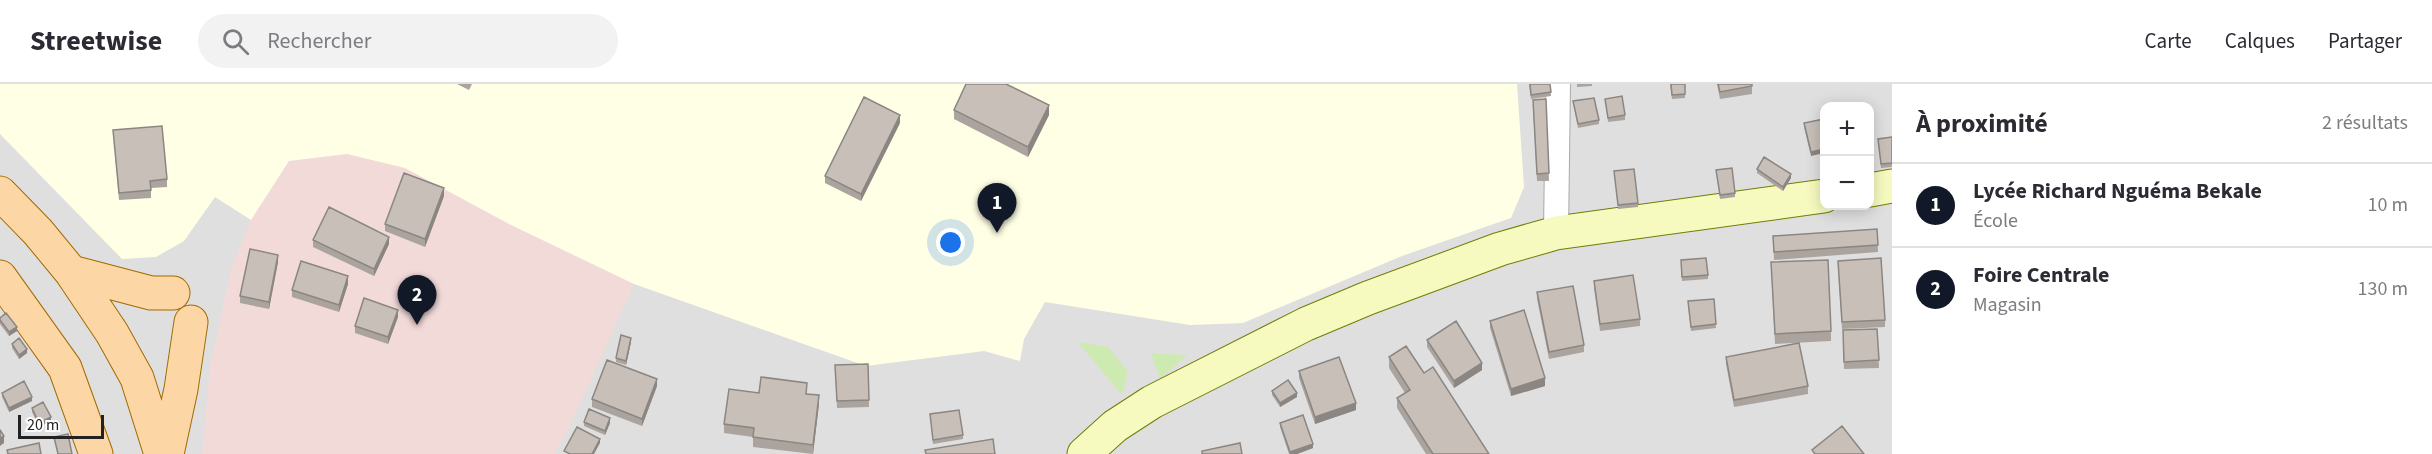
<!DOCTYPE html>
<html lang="fr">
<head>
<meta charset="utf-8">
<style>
	body { margin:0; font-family:"Source Sans 3",sans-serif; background:#f2f2f3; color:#2b2b33 }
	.controls { position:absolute; right:18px; top:18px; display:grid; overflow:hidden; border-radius:12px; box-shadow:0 3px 15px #0003 }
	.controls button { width:54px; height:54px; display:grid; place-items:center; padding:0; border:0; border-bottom:2px solid #e1e1e2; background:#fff; color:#2b2b33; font:30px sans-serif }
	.scale { position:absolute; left:18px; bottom:15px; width:86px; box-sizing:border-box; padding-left:6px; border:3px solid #222; border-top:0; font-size:16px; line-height:21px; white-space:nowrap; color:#222; -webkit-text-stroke:4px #fff; paint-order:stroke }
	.you { position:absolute; left:951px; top:159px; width:21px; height:21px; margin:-15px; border:4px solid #fff; border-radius:50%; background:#1a73e8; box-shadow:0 0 0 9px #1a73e833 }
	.badge { display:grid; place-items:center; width:39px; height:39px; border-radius:50%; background:#111827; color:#fff; font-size:20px; font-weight:700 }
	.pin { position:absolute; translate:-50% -50px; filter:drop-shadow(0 2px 3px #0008) }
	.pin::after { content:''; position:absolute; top:32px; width:21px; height:18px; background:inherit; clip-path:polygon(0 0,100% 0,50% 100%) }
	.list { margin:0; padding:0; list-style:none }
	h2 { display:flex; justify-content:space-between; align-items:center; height:78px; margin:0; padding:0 24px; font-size:26px }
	h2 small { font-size:20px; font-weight:400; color:#7c7c81 }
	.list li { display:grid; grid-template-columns:39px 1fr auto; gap:18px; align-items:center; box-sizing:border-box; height:84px; padding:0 24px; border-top:2px solid #e1e1e2 }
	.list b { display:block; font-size:22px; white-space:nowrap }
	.list p { margin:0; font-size:20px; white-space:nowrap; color:#7c7c81 }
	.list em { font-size:20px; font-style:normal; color:#7c7c81 }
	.icon { flex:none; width:33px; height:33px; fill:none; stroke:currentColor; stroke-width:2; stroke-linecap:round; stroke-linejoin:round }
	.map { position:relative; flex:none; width:1892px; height:370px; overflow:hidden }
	header { display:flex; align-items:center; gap:36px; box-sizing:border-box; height:84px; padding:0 30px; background:#fff; border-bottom:2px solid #e1e1e2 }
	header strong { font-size:28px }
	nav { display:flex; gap:33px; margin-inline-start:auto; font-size:21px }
	.search { width:420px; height:54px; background:#f2f2f3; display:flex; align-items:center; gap:15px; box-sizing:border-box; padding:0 21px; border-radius:33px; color:#7c7c81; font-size:22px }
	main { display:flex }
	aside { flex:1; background:#fff }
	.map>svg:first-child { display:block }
	.residential { fill:#e0dfdf; fill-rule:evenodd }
	.commercial { fill:#f2dad9 }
	.education { fill:#ffffe5 }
	.grass { fill:#cdebb0 }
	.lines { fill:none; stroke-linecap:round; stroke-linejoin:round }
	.minor-casing { stroke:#a9a9a9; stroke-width:26 }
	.secondary-casing { stroke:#707d05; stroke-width:35 }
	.primary-casing { stroke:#a06b00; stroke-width:35 }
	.minor { stroke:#fff; stroke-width:24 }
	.secondary { stroke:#f7fabf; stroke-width:33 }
	.primary { stroke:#fcd6a4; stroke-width:33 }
	.wall { fill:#aba49e }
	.shaded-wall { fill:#8b8681 }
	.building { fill:#c7bfb8; stroke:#8b8681; stroke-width:1.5 }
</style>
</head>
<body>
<header>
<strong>Streetwise</strong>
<div class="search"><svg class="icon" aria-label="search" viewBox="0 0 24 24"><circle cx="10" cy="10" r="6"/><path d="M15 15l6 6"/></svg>Rechercher</div>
<nav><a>Carte</a><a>Calques</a><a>Partager</a></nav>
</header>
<main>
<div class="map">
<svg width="1892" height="370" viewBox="0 0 1892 370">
	<rect width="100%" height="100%" fill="#f2efe9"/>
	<path class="residential" d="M0,0H1892V370H0ZM1824,22H1870V122H1824Z"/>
	<path class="commercial" d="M347,70L405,84L511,141L634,200L570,341L555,370H202L210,283L231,185L251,136L289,77Z"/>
	<path class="education" d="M0,0H1517L1524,103L1511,134L1402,172L1243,239L1190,241L1045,218L1024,255L1020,277L984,267L866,282L634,200L511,141L405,84L347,70L289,77L251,136L215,113L184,157L156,173L122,175L0,50Z"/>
	<path class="grass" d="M1078,258L1108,263L1128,288L1122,311Z
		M1151,269L1187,271L1160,295Z"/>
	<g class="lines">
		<g class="minor-casing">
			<path id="minor" d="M1556,149L1558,0"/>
		</g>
		<g class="secondary-casing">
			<path id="secondary" d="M1870,106L1892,102
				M1084,370L1115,342L1152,318L1306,240L1368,214L1500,165L1556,149L1824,112"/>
		</g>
		<g class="primary-casing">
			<path id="primary" d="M0,109L38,148L71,188L112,249L137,294L161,370
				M71,188L151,209H173
				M0,193L65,284L96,370
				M167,370L181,305L191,238"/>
		</g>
		<use href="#minor" class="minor"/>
		<use href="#secondary" class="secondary"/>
		<use href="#primary" class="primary"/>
	</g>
	<path class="wall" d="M457,0H472L469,6Z
		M1529,0H1550L1551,12L1531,15Z
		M1577,0H1592V2L1577,3Z
		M1670,0H1685V14L1672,15Z
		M1717,0H1752V10L1720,15Z
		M1546,15L1549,97H1537L1533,23Z
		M1605,15L1625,31V36L1608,38Z
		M1573,17L1599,36V40L1578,44Z
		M954,26L1049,31L1028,73L954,35Z
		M1824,35L1811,72L1804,43V39Z
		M900,39L861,117L825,99V92Z
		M113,46L167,95V103L151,104V114L119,116Z
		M1892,53V83L1881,84L1878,55Z
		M1757,85L1791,94L1783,107L1757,89Z
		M1716,86L1735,109V113L1720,115Z
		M1614,87L1638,119V123L1618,125Z
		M444,112L425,163L385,147V140Z
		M1877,145L1878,168L1774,176L1773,152Z
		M313,156L389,160L374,192L313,163Z
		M278,178L269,225L240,219V212Z
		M1771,178L1831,247V257L1775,260Z
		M1681,181L1708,191V195L1682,197Z
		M1838,184L1885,236V243L1842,245Z
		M1594,197L1640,235V242L1600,247L1594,204Z
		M348,200L339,228L292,213V206Z
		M1537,208L1584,261V268L1549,275L1537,215Z
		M1714,215L1716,244L1691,247L1688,221Z
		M398,233L388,260L355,249V242Z
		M0,234L17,247L9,252L0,240Z
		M1490,237L1545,302L1511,312L1490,244Z
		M1877,245L1879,284L1844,285L1843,246Z
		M1427,256L1482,286L1454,304L1427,263Z
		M631,258L626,281L616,278V274Z
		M12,260L27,269L19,275L12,264Z
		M1389,273L1424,289L1489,370H1426L1397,324V314L1405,309L1389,284Z
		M1726,273L1808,302V310L1734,323L1726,280Z
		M868,280L869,323L837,324L835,281Z
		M1299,287L1356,326L1315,340L1299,294Z
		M657,302L642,342L592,323V315Z
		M1272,307L1297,313L1280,323L1272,311Z
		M2,309L32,317L9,328L2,313Z
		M759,309L807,310L819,320L813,370L753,363V353L724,349V340Z
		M32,324L51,337L39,343L32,328Z
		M930,330L963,351V355L933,360Z
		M584,338L610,339L605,351L584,342Z
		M1280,339L1313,364L1297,370H1289L1280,343Z"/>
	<path class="shaded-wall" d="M1049,21V31L1028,73V63Z
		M900,31V39L861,117V110Z
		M1824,65V69L1811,72V68Z
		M1791,90V94L1783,107V103Z
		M444,104V112L425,163V155Z
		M389,153V160L374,192V185Z
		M278,171V178L269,225V218Z
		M348,192V200L339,228V221Z
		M398,226V233L388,260V253Z
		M17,243V247L9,252V248Z
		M631,254V258L626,281V277Z
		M27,265V269L19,275V271Z
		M1482,279V286L1454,304V297Z
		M1545,294V302L1511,312V305Z
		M657,295V302L642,342V335Z
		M1297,309V313L1280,323V319Z
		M819,311V320L813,370V361Z
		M32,313V317L9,328V324Z
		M1356,319V326L1315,340V333Z
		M51,333V337L39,343V339Z
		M610,334V339L605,351V347Z
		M4,352V359L0,362V354Z
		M600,355V359L594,370H592Z
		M1313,360V364L1297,370H1290V368Z"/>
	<path class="building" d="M966,0H1006L1049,21L1028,63L954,26Z
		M1530,0H1550L1551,8L1531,11Z
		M1671,0H1685V10L1672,11Z
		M1718,0H1752V2L1720,8Z
		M1622,12L1625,31L1608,34L1605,15Z
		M864,13L900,31L861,110L825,92Z
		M1594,14L1599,36L1578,40L1573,17Z
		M1546,15L1549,89L1537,90L1533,16Z
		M1824,35V65L1811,68L1804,39Z
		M162,42L167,95L150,97L151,106L119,109L113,46Z
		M1892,53V79L1881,80L1878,55Z
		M1764,73L1791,90L1783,103L1757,85Z
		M1732,84L1735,109L1720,111L1716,86Z
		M1634,85L1638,119L1618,121L1614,87Z
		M404,89L444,104L425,155L385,140Z
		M329,123L389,153L374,185L313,156Z
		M1877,145L1878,161L1774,168L1773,152Z
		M250,165L278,171L269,218L240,212Z
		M1706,174L1708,191L1682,193L1681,176Z
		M1881,174L1885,236L1842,238L1838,177Z
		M1828,176L1831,247L1775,250L1771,178Z
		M301,177L348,192L339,221L292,206Z
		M1633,191L1640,235L1600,240L1594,197Z
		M1573,202L1584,261L1549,268L1537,208Z
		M364,214L398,226L388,253L355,242Z
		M1714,215L1716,240L1691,243L1688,217Z
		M1524,226L1545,294L1511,305L1490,237Z
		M6,229L17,243L9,248L0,236V234Z
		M1456,237L1482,279L1454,297L1427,256Z
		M1877,245L1879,276L1844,278L1843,246Z
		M621,251L631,254L626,277L616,274Z
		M19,254L27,265L19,271L12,260Z
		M1799,259L1808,302L1734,316L1726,273Z
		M1406,262L1424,289L1433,283L1489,370H1433L1397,314L1410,306L1389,273Z
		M1339,273L1356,319L1315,333L1299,287Z
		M607,276L657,295L642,335L592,315Z
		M868,280L869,316L837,317L835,281Z
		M761,293L807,299L806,310L819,311L813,361L753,353L754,344L724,340L729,305L759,309Z
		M1288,296L1297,309L1280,319L1272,307Z
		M24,297L32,313L9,324L2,309Z
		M43,318L51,333L39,339L32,324Z
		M589,325L610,334L605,347L584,338Z
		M959,326L963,351L933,356L930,330Z
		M1303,331L1313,360L1290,368L1280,339Z
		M1842,342L1864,370H1815L1812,366Z
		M577,343L600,355L592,370H570L564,367Z
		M0,346L4,352L0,354Z
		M68,350L72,370H58L54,353Z
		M993,355L995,370H926L925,366Z
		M39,359L41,370H8L7,366Z
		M1240,359L1242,370H1202V367Z"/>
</svg>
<div class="controls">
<button>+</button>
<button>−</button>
</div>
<div class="scale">20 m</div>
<div class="you"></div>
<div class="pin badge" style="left:997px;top:149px">1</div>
<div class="pin badge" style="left:417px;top:241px">2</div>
</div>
<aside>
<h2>À proximité<small>2 résultats</small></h2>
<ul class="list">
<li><span class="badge">1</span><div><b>Lycée Richard Nguéma Bekale</b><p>École</p></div><em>10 m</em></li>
<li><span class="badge">2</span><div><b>Foire Centrale</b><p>Magasin</p></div><em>130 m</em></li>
</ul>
</aside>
</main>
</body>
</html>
